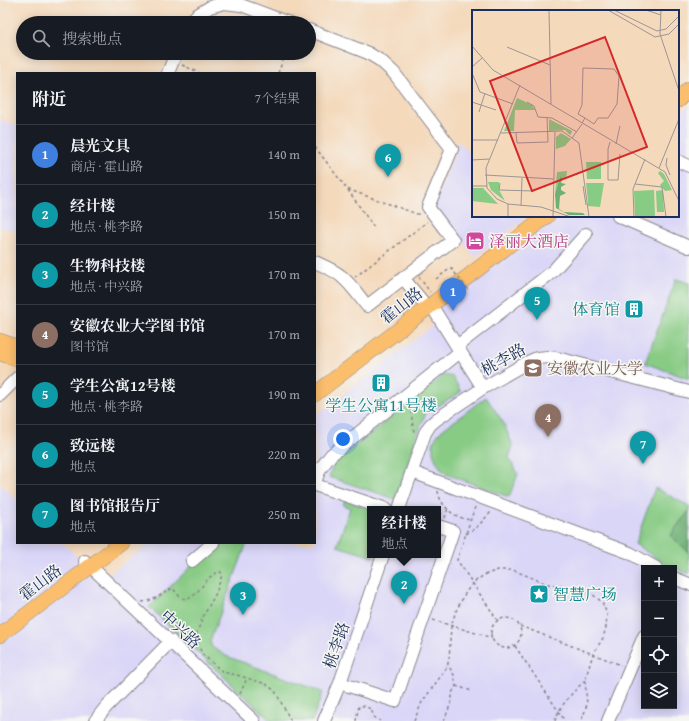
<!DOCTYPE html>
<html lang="zh">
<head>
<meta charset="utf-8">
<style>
	body { margin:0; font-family:"Gentium Book Plus","Noto Serif SC",serif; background:#20242c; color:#f1f3f6 }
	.controls { position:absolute; right:12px; bottom:12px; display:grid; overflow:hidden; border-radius:0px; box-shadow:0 2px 10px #0003 }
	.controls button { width:36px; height:36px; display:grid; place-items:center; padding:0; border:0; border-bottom:1px solid #363941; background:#171b24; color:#f1f3f6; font:20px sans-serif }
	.you { position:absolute; left:343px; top:439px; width:14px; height:14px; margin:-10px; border:3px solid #fff; border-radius:50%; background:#1a73e8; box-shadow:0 0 0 6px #1a73e833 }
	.badge { display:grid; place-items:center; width:26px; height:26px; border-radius:50%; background:#d690ce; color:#fff; font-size:13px; font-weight:700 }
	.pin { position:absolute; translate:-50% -33px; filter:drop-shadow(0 1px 2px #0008) }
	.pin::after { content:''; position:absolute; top:21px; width:14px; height:12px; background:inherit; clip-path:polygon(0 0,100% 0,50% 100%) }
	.popup { position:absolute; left:367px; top:506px; width:74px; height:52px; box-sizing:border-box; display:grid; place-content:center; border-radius:0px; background:#171b24; filter:drop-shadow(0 1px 3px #0005); font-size:13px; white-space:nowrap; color:#9ea1a6 }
	.popup b { font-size:15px; color:#f1f3f6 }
	.popup::after { content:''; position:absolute; left:50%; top:100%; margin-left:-8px; border:8px solid transparent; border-top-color:#171b24 }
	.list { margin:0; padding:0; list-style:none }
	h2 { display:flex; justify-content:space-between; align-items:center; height:52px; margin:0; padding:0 16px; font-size:17px }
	h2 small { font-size:13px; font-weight:400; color:#9ea1a6 }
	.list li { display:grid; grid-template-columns:26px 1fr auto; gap:12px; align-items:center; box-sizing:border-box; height:60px; padding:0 16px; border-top:1px solid #363941 }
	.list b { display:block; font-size:15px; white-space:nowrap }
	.list p { margin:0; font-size:13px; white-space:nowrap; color:#9ea1a6 }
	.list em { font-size:13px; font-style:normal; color:#9ea1a6 }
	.icon { flex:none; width:22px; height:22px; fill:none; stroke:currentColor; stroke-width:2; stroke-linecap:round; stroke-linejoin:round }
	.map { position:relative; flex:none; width:689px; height:721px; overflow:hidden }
	.search { position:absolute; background:#171b24; box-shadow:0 2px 10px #0003; left:16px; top:16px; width:300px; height:44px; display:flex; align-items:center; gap:10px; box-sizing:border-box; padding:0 14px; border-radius:22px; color:#9ea1a6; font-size:15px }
	.panel { position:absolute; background:#171b24; box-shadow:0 2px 10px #0003; left:16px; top:72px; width:300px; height:472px; border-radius:0px }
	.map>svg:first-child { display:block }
	.built { fill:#dad6f7; fill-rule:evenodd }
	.green { fill:#88cb84; stroke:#527d71 }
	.forest { fill:#6eaf72; stroke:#446f68 }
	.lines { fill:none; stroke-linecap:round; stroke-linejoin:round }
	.minor-casing { stroke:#88848c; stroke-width:14 }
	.major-casing { stroke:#88848c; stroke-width:16 }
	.path { stroke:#88848c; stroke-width:1.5; stroke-dasharray:3 3; stroke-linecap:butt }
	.minor { stroke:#fff; stroke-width:12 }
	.major { stroke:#fabe6d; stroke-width:15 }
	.path-bridge { stroke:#88848c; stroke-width:1.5; stroke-dasharray:3 3; stroke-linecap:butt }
	.labels { text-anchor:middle; stroke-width:3; stroke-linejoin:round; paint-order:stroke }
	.hotel-label { font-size:16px; fill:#b23c85; stroke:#f6f6f2; text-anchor:start }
	.street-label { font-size:16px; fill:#1b2f5e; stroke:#f6f6f2 }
	.culture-label { font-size:16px; fill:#0d838f; stroke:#f6f6f2; text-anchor:end }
	.education-label { font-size:16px; fill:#785e54; stroke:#f6f6f2; text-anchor:start }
	.inset-road { fill:none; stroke:#9d9596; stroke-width:1 }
	.view { fill:#d62828; fill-opacity:0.15; stroke:#d62828; stroke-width:2 }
	.inset-edge { fill:none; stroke:#1b2f5e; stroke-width:2 }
</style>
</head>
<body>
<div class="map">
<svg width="689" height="721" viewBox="0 0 689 721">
	<rect width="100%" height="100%" fill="#f6f6f2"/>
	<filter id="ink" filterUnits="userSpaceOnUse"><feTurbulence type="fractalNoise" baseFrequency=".025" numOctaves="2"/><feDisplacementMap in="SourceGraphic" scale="8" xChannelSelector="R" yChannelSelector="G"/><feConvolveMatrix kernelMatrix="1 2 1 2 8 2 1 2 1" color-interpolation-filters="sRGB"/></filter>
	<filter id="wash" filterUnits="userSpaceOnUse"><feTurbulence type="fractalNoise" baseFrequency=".012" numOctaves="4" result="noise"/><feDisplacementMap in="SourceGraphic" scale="16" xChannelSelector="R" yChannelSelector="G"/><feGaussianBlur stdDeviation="0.9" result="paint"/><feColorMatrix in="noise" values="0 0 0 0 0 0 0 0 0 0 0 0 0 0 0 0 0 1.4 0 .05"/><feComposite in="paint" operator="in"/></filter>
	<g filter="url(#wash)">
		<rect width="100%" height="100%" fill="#f4d9bb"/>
		<path class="built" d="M689,105V721H0V484L17,500V543H63L102,580L150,543H315V416L440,320L433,309L555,216H678V116ZM370,509H438V555H370ZM644,568H674V706H644Z
			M0,120L17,125V231L0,227Z
			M459,141L473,158V216H521L524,220L475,257L434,206Z"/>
		<path class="green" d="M676,279L689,283V379L645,363Z
			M444,375L453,377L461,392L426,413L421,425L395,499L329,477L334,463Z
			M486,397L503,422L513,446L509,458L518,474L509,497L446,474C434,462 426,445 441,431C446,427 451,423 456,420C466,412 476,404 486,397Z
			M655,488L689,506V511L678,526L675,529L671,536L689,552V574L665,564L635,544Z
			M345,500L370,509V555H374L373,557L337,546L350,508L343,505Z
			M215,543H247L210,641L212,647L226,656L323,692L312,721H271L149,607Z"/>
		<path class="forest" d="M689,511V552L671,536C675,527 683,519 689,511Z"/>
	</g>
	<g filter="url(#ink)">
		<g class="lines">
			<g class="minor-casing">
				<path id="minor" d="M189,23L197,15L210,7L224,3L241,5L289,23
					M309,30L368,53L381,61L394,73L452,149L428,207L453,240L367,306C359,296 351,284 341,276C334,270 324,266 315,262
					M168,73L176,53
					M678,161L689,166
					M618,216L689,247
					M403,278L423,302
					M431,305L483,388
					M457,346L552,272L586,234
					M0,395L17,378
					M412,472L630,553L656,568
					M315,482L320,469L331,455L460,352
					M315,485L386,509
					M399,509L425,433L430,425L437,419L483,388L528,362L537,358L548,357L561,359L689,392
					M85,561L254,721
					M192,561L213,543
					M674,578L689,584
					M340,683L395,701L453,531L438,526
					M95,721L106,707L171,641
					M324,721L340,683L383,555
					M608,721L644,636"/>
			</g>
			<g class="major-casing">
				<path id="major" d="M678,100L689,89
					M0,341L17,347
					M0,353L17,359
					M315,394L547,216
					M0,635L121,543"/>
			</g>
			<path class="path" d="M182,65L200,73
				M278,73L286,53
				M315,147L347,189L417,214H421
				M348,190L375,229
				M355,277L427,222
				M419,277L430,292
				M436,279L451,268
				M410,405L414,433
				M438,491C439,501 448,512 457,516C461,518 466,519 470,520
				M475,507L457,560L498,621
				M445,518L448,508
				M466,534L476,528L491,512
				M142,602L152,600L173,588C192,620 203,571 221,572L222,575L216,593L203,617L197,632L198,644L202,654L223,672L237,675L266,684L275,691L291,721
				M491 633a15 15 0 1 1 30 0a15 15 0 1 1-30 0Z
				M433,620L492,638
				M520,626L621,665
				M515,646L565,721
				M456,686L472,691
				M240,694L247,678
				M356,721L357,715L359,706H364L371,709L374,717L380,721
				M414,721L422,702L446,669L449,660L451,626L456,611L466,592L473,583L484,575L498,570H513L547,584L570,586L592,594L602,602L607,614L606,627L603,638L593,654L585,680L587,704L584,714L581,721
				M444,721L452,700V693L456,686L454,675L448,665
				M555,721C560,704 573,693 585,680"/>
			<use href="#minor" class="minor"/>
			<use href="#major" class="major"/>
			<path class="path-bridge" d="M451,268L468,290"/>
		</g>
	</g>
	<defs>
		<g id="hotel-square" transform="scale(1)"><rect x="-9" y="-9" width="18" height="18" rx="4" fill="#d1479c" stroke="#f6f6f2"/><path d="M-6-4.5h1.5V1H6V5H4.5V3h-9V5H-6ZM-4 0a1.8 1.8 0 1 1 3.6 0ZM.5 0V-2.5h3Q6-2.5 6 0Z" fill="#fff"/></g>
		<g id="building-square" transform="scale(1)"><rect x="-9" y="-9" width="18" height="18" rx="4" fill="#0f9aa8" stroke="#f6f6f2"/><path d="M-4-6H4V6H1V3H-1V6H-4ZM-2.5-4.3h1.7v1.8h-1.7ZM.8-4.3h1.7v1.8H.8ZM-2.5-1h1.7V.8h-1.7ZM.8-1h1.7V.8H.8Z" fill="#fff"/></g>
		<g id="university-square" transform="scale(1)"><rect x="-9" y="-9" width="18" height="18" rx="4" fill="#8d6e63" stroke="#f6f6f2"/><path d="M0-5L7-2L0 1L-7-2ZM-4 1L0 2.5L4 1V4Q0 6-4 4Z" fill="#fff"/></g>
		<g id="sight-square" transform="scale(1)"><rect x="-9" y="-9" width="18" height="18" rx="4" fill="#0f9aa8" stroke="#f6f6f2"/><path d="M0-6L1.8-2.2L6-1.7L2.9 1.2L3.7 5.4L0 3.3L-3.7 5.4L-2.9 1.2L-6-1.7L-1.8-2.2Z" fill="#fff"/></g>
	</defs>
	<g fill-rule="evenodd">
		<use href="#hotel-square" x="475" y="241"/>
		<use href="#building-square" x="634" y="309"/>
		<use href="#university-square" x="533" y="368"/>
		<use href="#building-square" x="381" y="383"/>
		<use href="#sight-square" x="539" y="594"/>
	</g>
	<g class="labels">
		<g class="hotel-label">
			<text x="489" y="247">泽丽大酒店</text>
		</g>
		<g class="street-label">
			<text transform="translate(401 305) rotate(-38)" y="6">霍山路</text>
			<text transform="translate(503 359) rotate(-29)" y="6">桃李路</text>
			<text transform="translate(40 582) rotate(-37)" y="6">霍山路</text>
			<text transform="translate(181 629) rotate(43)" y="6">中兴路</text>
			<text transform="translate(336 645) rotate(-71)" y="6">桃李路</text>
		</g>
		<g class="culture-label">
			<text x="620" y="315">体育馆</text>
			<text x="381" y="411" text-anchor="middle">学生公寓11号楼</text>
			<text x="553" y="600" text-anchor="start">智慧广场</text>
		</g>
		<g class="education-label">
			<text x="547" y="374">安徽农业大学</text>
		</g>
	</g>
	<g transform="translate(472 10)">
		<rect width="207" height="207" fill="#f4d9bb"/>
		<path d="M45,88L60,95L63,100H43L42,121H32ZM77,109L100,121V122L98,125L93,120L77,121ZM89,123L99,129L93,136L84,139V127ZM114,152H129V169H115ZM95,161L94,168L88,167L83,184L85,162ZM188,161L192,164L200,180L193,181L188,175L192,171L186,163ZM16,172H27V180L33,191L19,180ZM114,173H132L128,197L116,196V191L126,192L116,191ZM0,178H11L26,194L0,191ZM182,180L183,207H163L162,181ZM191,180L192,202H185L184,181Z" fill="#88cb84"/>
		<path d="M88,167L94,168L90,170L89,173L94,174L89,177V180L94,183L88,186L87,199L92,202L111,203L113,205H97L84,198L83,184Z" fill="#6eaf72"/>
		<path class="inset-road" d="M77,0L79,94M136,0L183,27L197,24L207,14M142,0L185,21L194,19L207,6M174,0L189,5M189,0L188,24L207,81M0,36L21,60L193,162L207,191M35,37L78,55M0,57L10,48M0,63L8,82L41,94M48,75L14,158L15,178L25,189L36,194L69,197L99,207M0,92L24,100M55,92L62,96L66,107L80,108L105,122M7,102L13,83M110,113L113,108L122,114L126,108H136L145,94L147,66L142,59L111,58L110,95L106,104L113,108M29,123L90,121L107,133L117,207M44,123L45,133L76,132L75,107M100,128L110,114M0,130H26M138,132L136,139V170H146L148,144M144,134L148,116M195,148L194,155L198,165M0,150L17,149M187,158L207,109M13,165L82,169M28,173L27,180L62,181M163,174L190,177L194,207M0,176H15M111,176L114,195M49,196L50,168M36,207V194M81,207L83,122M162,207L161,179L173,149"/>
		<path class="view" d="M133,27L175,137L60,181L18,71Z"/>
		<rect width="207" height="207" class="inset-edge"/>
	</g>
</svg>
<div class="controls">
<button>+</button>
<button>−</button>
<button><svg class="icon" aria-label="locate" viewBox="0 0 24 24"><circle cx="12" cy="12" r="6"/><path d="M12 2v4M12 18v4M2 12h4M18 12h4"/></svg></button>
<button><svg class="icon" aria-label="layers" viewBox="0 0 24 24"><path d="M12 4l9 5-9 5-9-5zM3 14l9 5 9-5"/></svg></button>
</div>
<div class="you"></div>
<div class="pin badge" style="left:453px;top:311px;background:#3f7fe0">1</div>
<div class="pin badge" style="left:404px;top:604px;background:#0f9aa8">2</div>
<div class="popup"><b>经计楼</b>地点</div>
<div class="pin badge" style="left:243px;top:615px;background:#0f9aa8">3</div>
<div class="pin badge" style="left:548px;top:437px;background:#8d6e63">4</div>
<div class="pin badge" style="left:537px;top:320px;background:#0f9aa8">5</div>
<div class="pin badge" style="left:388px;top:177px;background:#0f9aa8">6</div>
<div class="pin badge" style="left:643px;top:464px;background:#0f9aa8">7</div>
<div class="search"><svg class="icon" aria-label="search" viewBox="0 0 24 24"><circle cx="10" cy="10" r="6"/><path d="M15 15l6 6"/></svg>搜索地点</div>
<section class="panel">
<h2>附近<small>7个结果</small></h2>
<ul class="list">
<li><span class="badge" style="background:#3f7fe0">1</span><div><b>晨光文具</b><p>商店 · 霍山路</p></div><em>140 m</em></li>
<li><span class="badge" style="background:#0f9aa8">2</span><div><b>经计楼</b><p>地点 · 桃李路</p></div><em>150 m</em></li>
<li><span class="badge" style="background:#0f9aa8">3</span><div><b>生物科技楼</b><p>地点 · 中兴路</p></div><em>170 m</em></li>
<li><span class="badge" style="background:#8d6e63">4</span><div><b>安徽农业大学图书馆</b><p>图书馆</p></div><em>170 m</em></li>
<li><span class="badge" style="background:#0f9aa8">5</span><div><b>学生公寓12号楼</b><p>地点 · 桃李路</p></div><em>190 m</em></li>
<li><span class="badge" style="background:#0f9aa8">6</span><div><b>致远楼</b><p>地点</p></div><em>220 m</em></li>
<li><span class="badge" style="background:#0f9aa8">7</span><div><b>图书馆报告厅</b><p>地点</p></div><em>250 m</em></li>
</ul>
</section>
</div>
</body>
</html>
